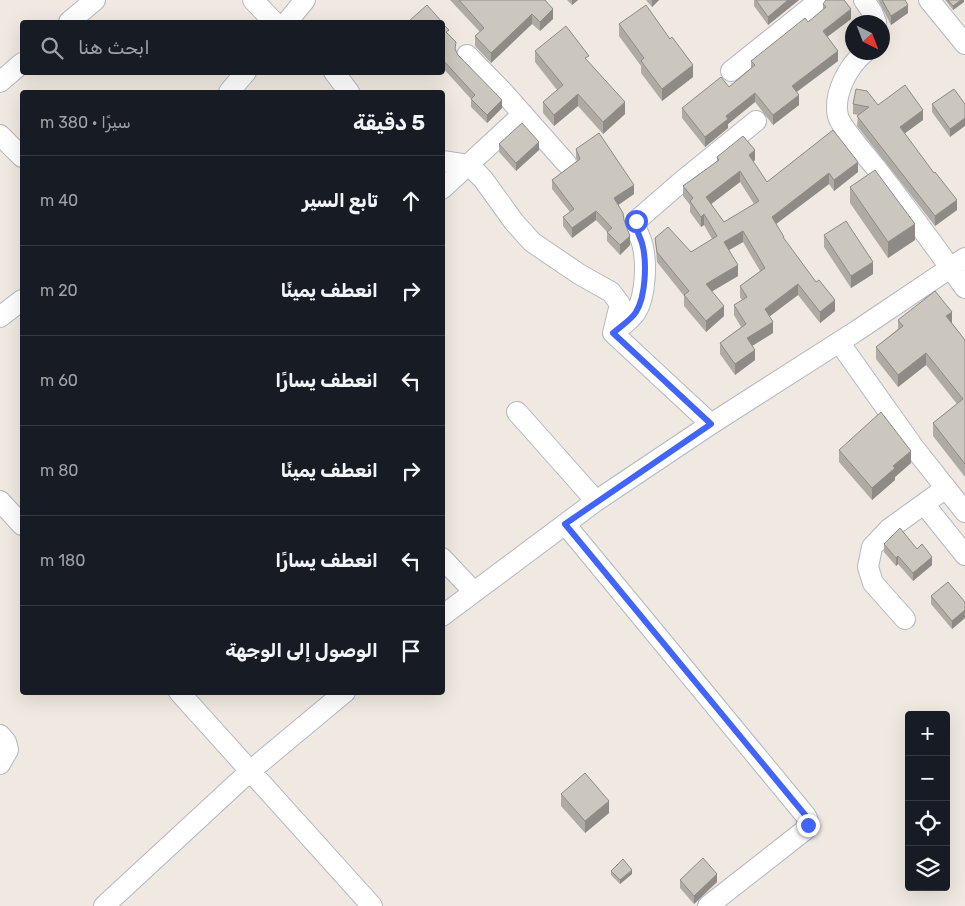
<!DOCTYPE html>
<html lang="ar">
<head>
<meta charset="utf-8">
<style>
	body { margin:0; font-family:Rubik,Vazirmatn,sans-serif; background:#242831; color:#f1f3f6; direction:rtl }
	.controls { position:absolute; right:15px; bottom:15px; display:grid; overflow:hidden; border-radius:5px; box-shadow:0 5px 20px #0002 }
	.controls button { width:45px; height:45px; display:grid; place-items:center; padding:0; border:0; border-bottom:1px solid #363941; background:#171b24; color:#f1f3f6; font:25px sans-serif }
	.compass { position:absolute; left:845px; top:15px; width:45px; height:45px; border-radius:50%; background:#171b24; box-shadow:0 5px 20px #0002; rotate:138deg }
	.stop { position:absolute; width:15px; height:15px; margin:-11px; border:4px solid #4264fb; border-radius:50%; background:#fff }
	.stop.end { background:#4264fb; border-color:#fff; box-shadow:0 1px 5px #0008 }
	.list { margin:0; padding:0; list-style:none }
	h2 { display:flex; justify-content:space-between; align-items:center; height:65px; margin:0; padding:0 20px; font-size:21px }
	h2 small { font-size:16px; font-weight:400; color:#9ea1a6 }
	.list li { display:grid; grid-template-columns:32px 1fr auto; gap:15px; align-items:center; box-sizing:border-box; height:90px; padding:0 20px; border-top:1px solid #363941 }
	.list b { display:block; font-size:19px; white-space:nowrap }
	.list em { font-size:16px; font-style:normal; color:#9ea1a6 }
	.icon { flex:none; width:28px; height:28px; fill:none; stroke:currentColor; stroke-width:2; stroke-linecap:round; stroke-linejoin:round }
	.map { position:relative; flex:none; width:965px; height:906px; overflow:hidden; direction:ltr }
	.search { position:absolute; background:#171b24; box-shadow:0 5px 20px #0002; left:20px; top:20px; width:425px; height:55px; display:flex; align-items:center; gap:12px; box-sizing:border-box; padding:0 18px; border-radius:5px; color:#9ea1a6; font-size:19px }
	.panel { position:absolute; background:#171b24; box-shadow:0 5px 20px #0002; left:20px; top:90px; width:425px; height:605px; border-radius:5px; direction:rtl }
	.map>svg:first-child { display:block }
	.lines { fill:none; stroke-linecap:round; stroke-linejoin:round }
	.minor-casing { stroke:#b4b7c1; stroke-width:22 }
	.minor { stroke:#fff; stroke-width:20 }
	.wall { fill:#afaba4; fill-rule:evenodd }
	.shaded-wall { fill:#8e8b86 }
	.building { fill:#cbc7bf; stroke:#8e8b86; fill-rule:evenodd }
	.route { stroke:#4264fb; stroke-width:6 }
</style>
</head>
<body>
<div class="map">
<svg width="965" height="906" viewBox="0 0 965 906">
	<rect width="100%" height="100%" fill="#efe9e1"/>
	<g class="lines">
		<g class="minor-casing">
			<path id="minor" d="M253,0L274,22
				M864,0L872,12L876,22
				M929,0L965,44
				M69,22L95,0
				M287,22L305,0
				M865,52C848,66 833,94 838,116C840,126 868,158 876,168C907,208 936,248 965,288
				M467,55L505,94L566,163
				M731,71L820,0
				M334,72L349,92
				M0,82L22,63
				M229,92L246,72
				M0,135L22,157
				M442,161L469,165L483,179L514,222L532,242L579,274L611,292L620,304L613,333L711,424
				M442,189L523,114
				M0,317L22,300
				M613,333C621,326 631,320 636,312C646,296 647,261 642,243C640,237 637,231 635,225L636,221L681,182L756,121
				M839,342L915,449L965,512
				M517,412L596,501
				M0,501L22,525
				M924,504L965,555
				M565,524L806,816L808,821L805,830L708,906
				M442,558L474,592
				M442,616L596,501L711,424L855,332L965,258
				M905,619L873,583L868,567L872,547L889,529L946,488
				M179,692L372,906
				M0,735L6,742L8,750L0,764
				M104,906L249,772L345,692"/>
		</g>
		<use href="#minor" class="minor"/>
	</g>
	<path class="wall" d="M450,0H545L553,19L540,31L532,24L491,63L475,46V36L480,32Z
		M567,0H578L572,5Z
		M646,0H659L652,7Z
		M754,0H799L768,25L754,6Z
		M878,0H905L908,13L891,25Z
		M945,0H964V2L953,10Z
		M823,4L851,19L827,37L838,61L797,92L799,105L773,125L755,102L728,124V128L705,147L682,118V108L729,87L751,68V61L808,22L823,10Z
		M442,23L458,55L502,108L487,123L471,107V99L442,67Z
		M619,24L693,77L662,101L641,73V66L619,36Z
		M535,51L589,62L625,114L603,134L578,106L554,126L543,113V102L557,90L535,62Z
		M954,89L950,137L932,112V104Z
		M853,104L878,105L923,120L904,133L957,210L935,226L857,126L858,115L853,114Z
		M833,130L858,172L834,191L829,184L776,224L784,240L835,311L820,323L798,295L769,316L773,333L752,346L755,360L735,375L720,354V343L741,327L734,315V305L742,300L740,297V286L760,271L743,242L729,250L738,276L712,291L724,316L706,332L684,306V296L657,262L655,238L691,252L712,239L704,225L701,227L690,212V205L683,196V186L717,161V157L755,160L753,162L767,182ZM740,182L754,204L724,222L711,204Z
		M499,144L539,150L516,171L499,152Z
		M576,149L634,194L618,205L624,220L630,245L620,255L607,241V232L596,220L572,238L563,226V217L570,212L552,189V180L577,161L576,158Z
		M850,187L915,240L888,258L850,203Z
		M824,235L873,274L851,288L824,247Z
		M898,320L952,323L965,340V477L933,436V423L957,404L926,365L898,387L876,359V347L898,329Z
		M839,450L911,463L895,477V480L872,500L839,462Z
		M884,544L917,549L932,565L913,581L898,564L896,566L884,552Z
		M931,596L965,602V618L952,629L931,604Z
		M561,794L609,813L585,833L561,806Z
		M611,871L632,874L620,884L611,875Z
		M680,880L717,882L694,904L680,888Z"/>
	<path class="shaded-wall" d="M572,0H578L572,5Z
		M652,0H659L652,7Z
		M788,0H799L768,25V17Z
		M961,0H964V2L953,10V6Z
		M908,5V13L891,25V16Z
		M553,9V19L540,31V22Z
		M851,9V19L823,40V31Z
		M532,14V24L491,63V53Z
		M838,51V61L792,95V86Z
		M693,65V77L662,101V89Z
		M755,93V102L728,124V128L705,147V137L726,116Z
		M578,94V106L554,126V115Z
		M799,95V105L773,125V115Z
		M502,100V108L487,123V115Z
		M625,102V114L603,134V122Z
		M923,110V120L900,137V127Z
		M965,118V126L950,137V129Z
		M539,142V150L516,171V163Z
		M755,150V160L749,165V155Z
		M858,162V172L834,191V180Z
		M740,171V182L706,208V197Z
		M829,173V184L772,227V217Z
		M634,185V194L614,208V198Z
		M957,200V210L935,226V216Z
		M596,211V220L572,238V228Z
		M704,214V225L701,227V217Z
		M915,224V240L888,258V242Z
		M743,231V242L724,253V242Z
		M630,236V245L620,255V245Z
		M873,262V274L851,288V276Z
		M738,265V276L706,295V284Z
		M798,284V295L765,320V309Z
		M835,300V311L820,323V312Z
		M724,306V316L706,332V321Z
		M952,312V325L946,316Z
		M773,322V333L747,349V338Z
		M755,350V360L735,375V364Z
		M926,353V365L898,387V375Z
		M911,451V463L895,477V480L872,500V488L893,466Z
		M898,556V564L896,566V558Z
		M932,557V565L913,581V573Z
		M965,610V618L952,629V621Z
		M609,801V813L585,833V821Z
		M632,870V874L620,884V880Z
		M717,874V882L694,904V896Z"/>
	<path class="building" d="M459,0H545L553,9L540,22L532,14L491,53L475,36L484,28Z
		M756,0H788L768,17Z
		M826,0H844L851,9L823,31L838,51L792,86L799,95L773,115L755,93L726,116L728,119L705,137L682,108L721,77L729,87L755,65L751,61L805,18L808,22L826,7L823,4Z
		M882,0H905L908,5L891,16Z
		M948,0H961L953,6Z
		M427,5L442,22H410L409,21Z
		M646,5L670,39L672,37L693,65L662,89L641,61L644,58L619,24Z
		M442,23L449,30L446,32L456,42L455,49L458,55L502,100L487,115L471,99L475,95L442,59Z
		M566,26L589,56L585,58L625,102L603,122L578,94L554,115L543,102L563,85L535,51Z
		M905,85L923,110L900,127L934,173L935,172L957,200L935,216L857,116L869,107L853,104L856,89L867,91L878,105Z
		M954,89L965,104V118L950,129L932,104Z
		M522,123L539,142L516,163L499,144Z
		M833,130L858,162L834,180L829,173L772,217L784,237H783L816,282L819,280L835,300L820,312L798,284L765,309L773,322L747,338L755,350L735,364L720,343L746,324L734,305L747,297L740,286L765,268L743,231L724,242L738,265L706,284L724,306L706,321L684,295L689,291L657,252L655,238L668,227L691,252L717,236L704,214L701,217L690,201L693,198L683,186L719,160L717,157L743,136L755,150L749,155L767,182ZM740,171L759,201L724,222L706,197Z
		M599,133L634,185L614,198L623,213L624,220L630,236L620,245L607,232L612,228L596,211L572,228L563,217L574,209L552,180L580,159L576,149Z
		M875,170L915,224L888,242L850,187Z
		M846,221L873,262L851,276L824,235Z
		M935,291L952,312L946,316L965,340V464L933,423L963,399L926,353L898,375L876,347L903,326L898,320Z
		M881,412L911,451L893,466L895,468L872,488L839,450Z
		M900,528L917,549L922,544L932,557L913,573L898,556L896,558L884,544Z
		M948,582L965,602V610L952,621L931,596Z
		M585,773L609,801L585,821L561,794Z
		M703,858L717,874L694,896L680,880Z
		M623,859L632,870L620,880L611,871Z"/>
	<g class="lines">
		<path class="route" d="M636,221L635,225C637,231 640,237 642,243C647,261 646,296 636,312C631,320 621,326 613,333L711,424L565,524L806,816L808,825"/>
	</g>
</svg>
<div class="controls">
<button>+</button>
<button>−</button>
<button><svg class="icon" aria-label="locate" viewBox="0 0 24 24"><circle cx="12" cy="12" r="6"/><path d="M12 2v4M12 18v4M2 12h4M18 12h4"/></svg></button>
<button><svg class="icon" aria-label="layers" viewBox="0 0 24 24"><path d="M12 4l9 5-9 5-9-5zM3 14l9 5 9-5"/></svg></button>
</div>
<svg class="compass" viewBox="-18 -18 36 36"><path d="M0-13l5 13h-10z" fill="#e53935"/><path d="M0 13l5-13h-10z" fill="#9ea1a6"/></svg>
<div class="stop" style="left:636px;top:221px"></div>
<div class="stop end" style="left:808px;top:825px"></div>
<div class="search"><svg class="icon" aria-label="search" viewBox="0 0 24 24"><circle cx="10" cy="10" r="6"/><path d="M15 15l6 6"/></svg>ابحث هنا</div>
<section class="panel">
<h2>5 دقيقة<small>سيرًا · 380 m</small></h2>
<ul class="list">
<li><svg class="icon" aria-label="ahead" viewBox="0 0 24 24"><path d="M12 20V5M6 11l6-6 6 6"/></svg><div><b>تابع السير</b></div><em>40 m</em></li>
<li><svg class="icon" aria-label="right" viewBox="0 0 24 24"><path d="M7 20v-9h11M14 6l5 5-5 5"/></svg><div><b>انعطف يمينًا</b></div><em>20 m</em></li>
<li><svg class="icon" aria-label="left" viewBox="0 0 24 24"><path d="M17 20v-9H6M10 6l-5 5 5 5"/></svg><div><b>انعطف يسارًا</b></div><em>60 m</em></li>
<li><svg class="icon" aria-label="right" viewBox="0 0 24 24"><path d="M7 20v-9h11M14 6l5 5-5 5"/></svg><div><b>انعطف يمينًا</b></div><em>80 m</em></li>
<li><svg class="icon" aria-label="left" viewBox="0 0 24 24"><path d="M17 20v-9H6M10 6l-5 5 5 5"/></svg><div><b>انعطف يسارًا</b></div><em>180 m</em></li>
<li><svg class="icon" aria-label="arrive" viewBox="0 0 24 24"><path d="M6 21V4h12l-3 4 3 4H6"/></svg><div><b>الوصول إلى الوجهة</b></div></li>
</ul>
</section>
</div>
</body>
</html>
